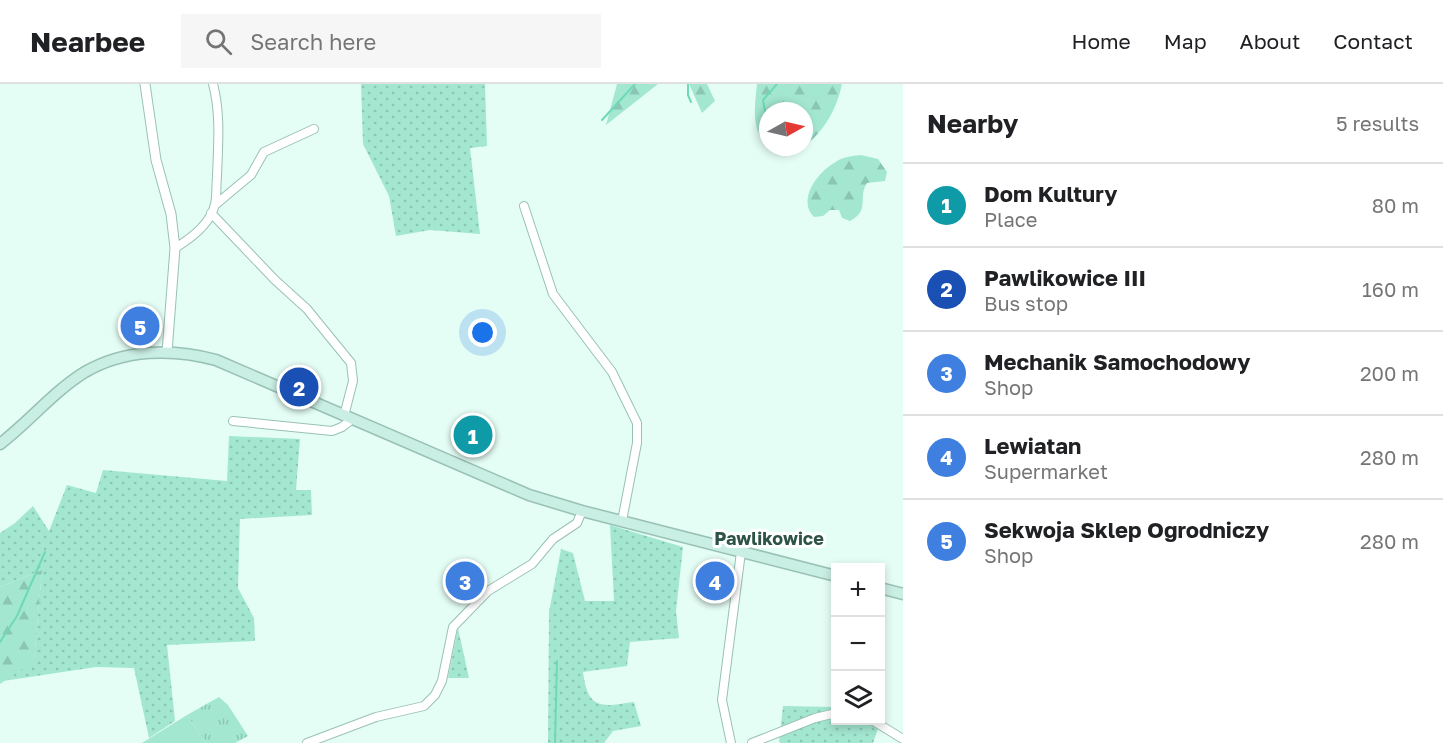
<!DOCTYPE html>
<html lang="en">
<head>
<meta charset="utf-8">
<style>
	body { margin:0; font-family:"Golos Text",sans-serif; background:#f6f6f6; color:#202124 }
	.controls { position:absolute; right:18px; bottom:18px; display:grid; overflow:hidden; border-radius:0px; box-shadow:0 3px 9px #0003 }
	.controls button { width:54px; height:54px; display:grid; place-items:center; padding:0; border:0; border-bottom:2px solid #e0e0e0; background:#fff; color:#202124; font:30px sans-serif }
	.compass { position:absolute; left:759px; top:18px; width:54px; height:54px; border-radius:50%; background:#fff; box-shadow:0 3px 9px #0003; rotate:82deg }
	.you { position:absolute; left:483px; top:249px; width:21px; height:21px; margin:-15px; border:4px solid #fff; border-radius:50%; background:#1a73e8; box-shadow:0 0 0 9px #1a73e833 }
	.badge { display:grid; place-items:center; width:39px; height:39px; border-radius:50%; background:#a41e6a; color:#fff; font-size:20px; font-weight:700 }
	.pin { position:absolute; translate:-50% -50%; border:3px solid #fff; box-shadow:0 2px 6px #0006 }
	.list { margin:0; padding:0; list-style:none }
	h2 { display:flex; justify-content:space-between; align-items:center; height:78px; margin:0; padding:0 24px; font-size:26px }
	h2 small { font-size:20px; font-weight:400; color:#757577 }
	.list li { display:grid; grid-template-columns:39px 1fr auto; gap:18px; align-items:center; box-sizing:border-box; height:84px; padding:0 24px; border-top:2px solid #e0e0e0 }
	.list b { display:block; font-size:22px; white-space:nowrap }
	.list p { margin:0; font-size:20px; white-space:nowrap; color:#757577 }
	.list em { font-size:20px; font-style:normal; color:#757577 }
	.icon { flex:none; width:33px; height:33px; fill:none; stroke:currentColor; stroke-width:2; stroke-linecap:round; stroke-linejoin:round }
	.map { position:relative; flex:none; width:903px; height:659px; overflow:hidden }
	header { display:flex; align-items:center; gap:36px; box-sizing:border-box; height:84px; padding:0 30px; background:#fff; border-bottom:2px solid #e0e0e0 }
	header strong { font-size:28px }
	nav { display:flex; gap:33px; margin-inline-start:auto; font-size:21px }
	.search { width:420px; height:54px; background:#f6f6f6; display:flex; align-items:center; gap:15px; box-sizing:border-box; padding:0 21px; border-radius:0px; color:#757577; font-size:22px }
	main { display:flex }
	aside { flex:1; background:#fff }
	.map>svg:first-child { display:block }
	.grass { fill:url(#grass-dots) }
	.forest { fill:url(#forest-firs) }
	.park { fill:url(#park-tufts) }
	.garden { fill:#a3e7d1 }
	.lines { fill:none; stroke-linecap:round; stroke-linejoin:round }
	.stream { stroke:#6ed9b9; stroke-width:2 }
	.minor-casing { stroke:#99c1b4; stroke-width:10 }
	.tertiary-casing { stroke:#99c1b4; stroke-width:11 }
	.secondary-casing { stroke:#99c1b4; stroke-width:13 }
	.minor { stroke:#fff; stroke-width:8 }
	.tertiary { stroke:#fff; stroke-width:9 }
	.secondary { stroke:#c9eee4; stroke-width:10 }
	.labels { text-anchor:middle; stroke-width:6; stroke-linejoin:round; paint-order:stroke }
	.quarter-label { font-size:18px; font-weight:bold; fill:#2d5246; stroke:#fff }
</style>
</head>
<body>
<header>
<strong>Nearbee</strong>
<div class="search"><svg class="icon" aria-label="search" viewBox="0 0 24 24"><circle cx="10" cy="10" r="6"/><path d="M15 15l6 6"/></svg>Search here</div>
<nav><a>Home</a><a>Map</a><a>About</a><a>Contact</a></nav>
</header>
<main>
<div class="map">
<svg width="903" height="659" viewBox="0 0 903 659">
	<defs>
		<pattern id="grass-dots" width="8" height="8" patternUnits="userSpaceOnUse" patternTransform="scale(1.5)"><rect width="8" height="8" fill="#a3e7d1"/><path d="M2 2h.1M6 6h.1" fill="none" stroke="#8bc6b3" stroke-width="1.8" stroke-linecap="round"/></pattern>
		<pattern id="forest-firs" width="22" height="20" patternUnits="userSpaceOnUse" patternTransform="scale(1.5)"><rect width="22" height="20" fill="#a3e7d1"/><path d="M5 1l3.5 6h-7zM16 11l3.5 6h-7z" fill="#8bc6b3"/></pattern>
		<pattern id="park-tufts" width="24" height="20" patternUnits="userSpaceOnUse" patternTransform="scale(1.5)"><rect width="24" height="20" fill="#a3e7d1"/><path d="M3 7l-1-3M5 7V3M7 7l1-3M15 17l-1-3M17 17v-4M19 17l1-3" fill="none" stroke="#8bc6b3"/></pattern>
	</defs>
	<rect width="100%" height="100%" fill="#e5fef5"/>
	<path class="grass" d="M361,0H485L487,62L470,64L480,150L430,146L396,152L389,112L363,60Z
		M229,352L300,355L296,406H311L312,431L240,435L238,504L254,534L255,557L167,561L175,637L149,654L134,584L96,583L3,597L34,576L42,486L0,503V449L15,439L33,422L49,447L67,401L96,409L103,386L227,397Z
		M610,441L683,463L676,527L679,554L630,558L627,582L583,588C588,626 601,623 634,618L641,642L613,647L604,659H548L549,528L561,465L573,469L585,517H614Z
		M458,544L469,594H448Z
		M783,622L835,623L836,636H880L881,630H883L873,659H781L779,658Z"/>
	<path class="forest" d="M617,0H658L606,41Z
		M689,0H707L715,17L702,29Z
		M757,0H842C837,25 824,47 804,63V27H768V62C750,45 755,22 757,0Z
		M861,71L878,75L887,88L885,97L867,99C857,114 871,126 850,137L842,134L839,126H830L823,132L814,133C797,116 817,89 834,79C842,73 851,72 861,71Z
		M42,486L34,577L0,600V503Z"/>
	<path class="park" d="M219,613L228,621L248,652L235,659H206L187,631Z"/>
	<path class="garden" d="M187,631L206,659H142Z"/>
	<g class="lines">
		<path class="stream" d="M688,0V11L691,18
			M766,33L763,16L777,0
			M602,36L635,0
			M0,558L17,532L45,468
			M555,659L557,577"/>
		<g class="minor-casing">
			<path id="minor" d="M215,121L251,91L264,68L314,45
				M524,122L553,210L612,288L637,339V359L622,437
				M211,129L275,196L307,225L351,279L353,297L344,332
				M175,164C190,155 211,139 215,120C217,112 216,101 217,93C218,62 221,30 213,0
				M233,337L332,347L342,343L351,336
				M872,636L903,655
				M307,659L376,633L424,622L435,611L442,597L453,543L488,507L532,480L553,455L577,439L582,427
				M731,659L722,616L741,468
				M752,659L815,634L836,629"/>
		</g>
		<g class="tertiary-casing">
			<path id="tertiary" d="M145,0L156,76L171,130L175,164L167,268"/>
		</g>
		<g class="secondary-casing">
			<path id="secondary" d="M0,360C29,338 54,307 85,288C125,265 172,264 216,276L529,411L582,427L836,492
				M880,504L903,510"/>
		</g>
		<use href="#minor" class="minor"/>
		<use href="#tertiary" class="tertiary"/>
		<use href="#secondary" class="secondary"/>
	</g>
	<g class="labels">
		<g class="quarter-label">
			<text x="769" y="461">Pawlikowice</text>
		</g>
	</g>
</svg>
<div class="controls">
<button>+</button>
<button>−</button>
<button><svg class="icon" aria-label="layers" viewBox="0 0 24 24"><path d="M12 4l9 5-9 5-9-5zM3 14l9 5 9-5"/></svg></button>
</div>
<svg class="compass" viewBox="-18 -18 36 36"><path d="M0-13l5 13h-10z" fill="#e53935"/><path d="M0 13l5-13h-10z" fill="#757577"/></svg>
<div class="you"></div>
<div class="pin badge" style="left:473px;top:351px;background:#0f9aa8">1</div>
<div class="pin badge" style="left:299px;top:303px;background:#1a4fb4">2</div>
<div class="pin badge" style="left:465px;top:497px;background:#3f7fe0">3</div>
<div class="pin badge" style="left:715px;top:497px;background:#3f7fe0">4</div>
<div class="pin badge" style="left:140px;top:242px;background:#3f7fe0">5</div>
</div>
<aside>
<h2>Nearby<small>5 results</small></h2>
<ul class="list">
<li><span class="badge" style="background:#0f9aa8">1</span><div><b>Dom Kultury</b><p>Place</p></div><em>80 m</em></li>
<li><span class="badge" style="background:#1a4fb4">2</span><div><b>Pawlikowice III</b><p>Bus stop</p></div><em>160 m</em></li>
<li><span class="badge" style="background:#3f7fe0">3</span><div><b>Mechanik Samochodowy</b><p>Shop</p></div><em>200 m</em></li>
<li><span class="badge" style="background:#3f7fe0">4</span><div><b>Lewiatan</b><p>Supermarket</p></div><em>280 m</em></li>
<li><span class="badge" style="background:#3f7fe0">5</span><div><b>Sekwoja Sklep Ogrodniczy</b><p>Shop</p></div><em>280 m</em></li>
</ul>
</aside>
</main>
</body>
</html>
